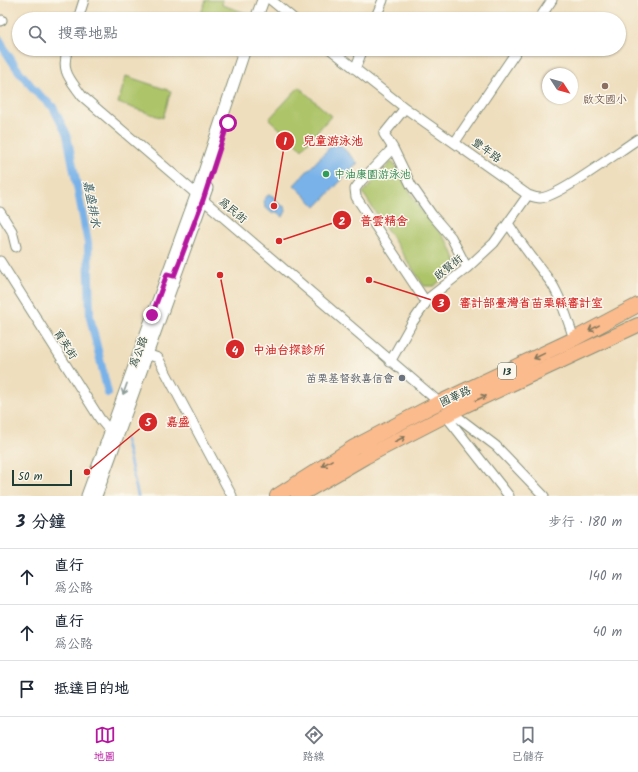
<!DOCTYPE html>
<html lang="zh-TW">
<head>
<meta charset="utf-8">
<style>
	body { margin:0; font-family:Kalam,"LXGW WenKai TC",sans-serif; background:#f2f2f3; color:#1f2937 }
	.compass { position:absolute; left:542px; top:68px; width:36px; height:36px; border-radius:50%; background:#fff; box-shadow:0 1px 3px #0004; rotate:126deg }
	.scale { position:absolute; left:12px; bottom:10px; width:60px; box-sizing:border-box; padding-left:4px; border:2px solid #1f3d34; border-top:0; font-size:11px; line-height:14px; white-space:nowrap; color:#1f3d34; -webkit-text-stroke:3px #fbf7ec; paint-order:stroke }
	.stop { position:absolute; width:12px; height:12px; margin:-9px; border:3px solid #b5179e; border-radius:50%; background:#fff }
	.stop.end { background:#b5179e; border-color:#fff; box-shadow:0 1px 4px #0008 }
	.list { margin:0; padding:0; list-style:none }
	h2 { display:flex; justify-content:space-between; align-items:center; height:52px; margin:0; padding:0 16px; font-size:17px }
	h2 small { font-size:13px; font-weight:400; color:#747a83 }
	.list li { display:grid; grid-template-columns:26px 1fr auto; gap:12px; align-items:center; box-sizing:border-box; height:56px; padding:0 16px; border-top:1px solid #e0e1e3 }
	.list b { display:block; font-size:15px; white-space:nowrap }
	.list p { margin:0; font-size:13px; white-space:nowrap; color:#747a83 }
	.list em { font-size:13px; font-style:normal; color:#747a83 }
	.icon { flex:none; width:22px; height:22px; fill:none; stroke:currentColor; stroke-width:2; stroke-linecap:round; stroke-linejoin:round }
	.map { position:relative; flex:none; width:638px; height:496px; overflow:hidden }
	.search { position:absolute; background:#fff; box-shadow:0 1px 3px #0004; left:12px; right:12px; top:12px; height:44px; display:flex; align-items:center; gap:10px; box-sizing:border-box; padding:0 14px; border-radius:22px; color:#747a83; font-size:15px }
	.sheet { height:220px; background:#fff }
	nav { display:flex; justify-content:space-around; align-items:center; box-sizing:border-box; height:56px; border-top:1px solid #e0e1e3; background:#fff; font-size:11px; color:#747a83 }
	nav a { display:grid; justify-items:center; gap:2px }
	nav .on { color:#b5179e }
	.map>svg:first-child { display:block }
	.green { fill:#adc469; stroke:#66804e }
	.water { fill:#78b2e8; stroke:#4c788e }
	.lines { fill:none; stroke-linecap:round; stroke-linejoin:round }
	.stream { stroke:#78b2e8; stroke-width:2.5 }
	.canal { stroke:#78b2e8; stroke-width:8 }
	.minor-casing { stroke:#868e78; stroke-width:11 }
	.tertiary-casing { stroke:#868e78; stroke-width:13 }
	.primary-casing { stroke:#868e78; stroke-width:16 }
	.minor { stroke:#fff; stroke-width:9 }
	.tertiary { stroke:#fff; stroke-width:11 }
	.primary { stroke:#fbbb8c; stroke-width:14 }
	.oneway { stroke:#82765c }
	.oneway2 { stroke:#8f9e9a }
	.route { stroke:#b5179e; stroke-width:5 }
	.education-dot { fill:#8d6e63; stroke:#fbf7ec; stroke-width:1.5 }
	.leisure-dot { fill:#2e9e5b; stroke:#fbf7ec; stroke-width:1.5 }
	.worship-dot { fill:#6b7280; stroke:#fbf7ec; stroke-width:1.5 }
	.labels { text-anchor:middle; stroke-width:3; stroke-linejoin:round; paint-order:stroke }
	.shield { fill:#fbf7ec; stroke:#61756b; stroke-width:1 }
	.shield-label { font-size:10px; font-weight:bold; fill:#1f3d34 }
	.education-label { font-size:11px; fill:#785e54; stroke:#fbf7ec }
	.street-label { font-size:11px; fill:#1f3d34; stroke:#fbf7ec }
	.leisure-label { font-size:11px; fill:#27864d; stroke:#fbf7ec; text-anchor:start }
	.worship-label { font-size:11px; fill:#5b616d; stroke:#fbf7ec; text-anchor:end }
	.water-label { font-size:12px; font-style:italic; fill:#355a61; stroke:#fbf7ec }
	.leader { fill:none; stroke:#d62828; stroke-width:1.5 }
	.callout-dot { fill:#d62828; stroke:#fbf7ec; stroke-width:1.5 }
	.mark-label { font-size:12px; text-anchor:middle; font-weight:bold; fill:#fff }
	.callout-label { font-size:12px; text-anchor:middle; font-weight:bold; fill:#d62828; stroke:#fbf7ec; stroke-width:3; stroke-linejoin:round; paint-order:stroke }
</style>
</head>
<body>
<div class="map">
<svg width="638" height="496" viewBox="0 0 638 496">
	<rect width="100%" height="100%" fill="#fbf7ec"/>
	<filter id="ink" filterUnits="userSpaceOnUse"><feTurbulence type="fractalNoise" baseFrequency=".025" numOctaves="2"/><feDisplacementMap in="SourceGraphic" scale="8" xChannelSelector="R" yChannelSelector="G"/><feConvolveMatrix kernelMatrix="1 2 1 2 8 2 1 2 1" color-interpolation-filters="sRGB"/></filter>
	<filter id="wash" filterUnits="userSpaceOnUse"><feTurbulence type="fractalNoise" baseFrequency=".012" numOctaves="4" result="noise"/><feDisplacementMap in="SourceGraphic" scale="16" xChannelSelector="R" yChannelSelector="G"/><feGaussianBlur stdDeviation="0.9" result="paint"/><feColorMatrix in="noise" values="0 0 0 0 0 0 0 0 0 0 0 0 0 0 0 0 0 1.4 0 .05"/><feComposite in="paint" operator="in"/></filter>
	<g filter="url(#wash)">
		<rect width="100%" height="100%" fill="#eedebd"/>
		<path class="green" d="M206,0H223L222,5L249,14L247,19H199Z
			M126,76L171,91L163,118L118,103Z
			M299,87L331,116L302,149L269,119Z
			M392,161L420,209L448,242L458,266L434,286H424L363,193Z"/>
		<path class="water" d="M336,141L358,163L316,207L294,185Z
			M268,195L273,196L279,204L285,207L286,211L283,217L277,212L273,214L265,207L264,200Z"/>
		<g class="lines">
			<path class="stream" d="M125,439L138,496"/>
			<path class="canal" d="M0,40L4,49L18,70L37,93L53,107L67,135L88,243L90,317L108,393"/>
		</g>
	</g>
	<g filter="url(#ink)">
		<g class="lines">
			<g class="minor-casing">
				<path id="minor" d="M271,0L294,19
					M78,19L84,0
					M375,19L383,0
					M539,19L552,0
					M0,21L2,20
					M68,49C60,71 70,79 82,96L440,403
					M330,49L405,108L528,195C531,196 536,198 540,198C559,197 619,151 638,139
					M355,69L363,49
					M405,108L384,134L393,148L411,185L432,215L451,237L467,268
					M455,142L518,49
					M393,148L361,181L355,189L356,197L426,302
					M0,212L12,231L16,247
					M508,223C521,245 537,263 552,284C562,300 568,321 574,339
					M0,261L100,419L110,431L115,432
					M141,352L158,358L232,496
					M390,362L412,323L430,297L467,268L494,243L528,195
					M446,416L459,418L496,446L544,496
					M446,416L509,496"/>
			</g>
			<g class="tertiary-casing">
				<path id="tertiary" d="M256,19L263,0
					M87,496L196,196L245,49
					M96,496L207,188"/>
			</g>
			<g class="primary-casing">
				<path id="primary" d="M277,496L354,447L430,407L574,339L638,305
					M298,496L365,457L464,406L638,325"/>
			</g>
			<use href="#minor" class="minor"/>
			<use href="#tertiary" class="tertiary"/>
			<use href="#primary" class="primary"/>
		</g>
		<defs><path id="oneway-shaft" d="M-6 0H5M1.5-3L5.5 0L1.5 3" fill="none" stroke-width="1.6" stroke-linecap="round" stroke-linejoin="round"/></defs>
		<g class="oneway">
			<use href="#oneway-shaft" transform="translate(594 328) rotate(151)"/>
			<use href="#oneway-shaft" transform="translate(539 356) rotate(154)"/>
			<use href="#oneway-shaft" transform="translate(481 398) rotate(-24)"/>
			<use href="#oneway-shaft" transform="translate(400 439) rotate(-27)"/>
			<use href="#oneway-shaft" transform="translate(327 463) rotate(149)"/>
		</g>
		<use class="oneway2" href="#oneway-shaft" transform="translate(125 389) rotate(110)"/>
	</g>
	<g class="lines" filter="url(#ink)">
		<path class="route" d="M152,315L167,274L174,276L203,200L228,123"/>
	</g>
	<circle class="education-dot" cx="605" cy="86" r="4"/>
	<circle class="leisure-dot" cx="326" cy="174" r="4"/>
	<circle class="worship-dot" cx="402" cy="378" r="4"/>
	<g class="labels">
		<rect class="shield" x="498" y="363" width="18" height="16" rx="3"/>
		<g class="shield-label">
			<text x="507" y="375">13</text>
		</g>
		<g class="education-label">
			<text x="605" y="103">啟文國小</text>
		</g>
		<g class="street-label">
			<text transform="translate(487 150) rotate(36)" y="4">豐年路</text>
			<text transform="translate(233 210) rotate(40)" y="4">為民街</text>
			<text transform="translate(448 267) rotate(-39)" y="4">啟賢街</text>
			<text transform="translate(66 344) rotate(58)" y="4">育英街</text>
			<text transform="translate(138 352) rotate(-70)" y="4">為公路</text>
			<text transform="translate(455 396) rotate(-25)" y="4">國華路</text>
		</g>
		<g class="leisure-label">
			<text x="334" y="178">中油康園游泳池</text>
		</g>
		<g class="worship-label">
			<text x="394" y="382">苗栗基督教喜信會</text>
		</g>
		<g class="water-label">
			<text transform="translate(92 204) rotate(79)" y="4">嘉盛排水</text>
		</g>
	</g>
	<path class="leader" d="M274 206L285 141M279 241L342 220M369 280L441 303M220 275L235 349M87 472L148 422"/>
	<g class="callout-dot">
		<circle cx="274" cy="206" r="4"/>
		<circle cx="279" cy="241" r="4"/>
		<circle cx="369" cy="280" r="4"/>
		<circle cx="220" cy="275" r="4"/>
		<circle cx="87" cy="472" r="4"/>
		<circle cx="285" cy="141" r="10"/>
		<circle cx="342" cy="220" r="10"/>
		<circle cx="441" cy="303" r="10"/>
		<circle cx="235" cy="349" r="10"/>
		<circle cx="148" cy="422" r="10"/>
	</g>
	<g class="mark-label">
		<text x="285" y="145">1</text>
		<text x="342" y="225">2</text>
		<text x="441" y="307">3</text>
		<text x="235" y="354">4</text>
		<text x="148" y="426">5</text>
	</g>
	<g class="callout-label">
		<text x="333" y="145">兒童游泳池</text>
		<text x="384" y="225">普雲精舍</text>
		<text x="531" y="307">審計部臺灣省苗栗縣審計室</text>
		<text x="289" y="354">中油台探診所</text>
		<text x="178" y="426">嘉盛</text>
	</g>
</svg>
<svg class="compass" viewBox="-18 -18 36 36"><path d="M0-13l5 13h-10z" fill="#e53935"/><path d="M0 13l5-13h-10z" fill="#747a83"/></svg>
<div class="scale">50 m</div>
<div class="stop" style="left:228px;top:123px"></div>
<div class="stop end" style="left:152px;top:315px"></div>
<div class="search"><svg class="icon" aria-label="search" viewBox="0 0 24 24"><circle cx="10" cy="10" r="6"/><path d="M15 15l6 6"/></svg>搜尋地點</div>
</div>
<section class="sheet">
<h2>3 分鐘<small>步行 · 180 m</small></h2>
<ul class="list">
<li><svg class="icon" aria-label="ahead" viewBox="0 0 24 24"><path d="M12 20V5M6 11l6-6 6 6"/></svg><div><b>直行</b><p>為公路</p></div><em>140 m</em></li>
<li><svg class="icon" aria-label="ahead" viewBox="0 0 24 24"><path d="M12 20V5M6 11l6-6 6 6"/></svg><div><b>直行</b><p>為公路</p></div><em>40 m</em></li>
<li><svg class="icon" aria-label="arrive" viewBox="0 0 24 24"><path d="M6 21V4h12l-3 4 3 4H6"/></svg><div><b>抵達目的地</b></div></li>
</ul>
</section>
<nav>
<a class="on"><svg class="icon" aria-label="map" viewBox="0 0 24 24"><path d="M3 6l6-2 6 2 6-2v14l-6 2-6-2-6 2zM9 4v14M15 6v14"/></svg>地圖</a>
<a><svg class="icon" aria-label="directions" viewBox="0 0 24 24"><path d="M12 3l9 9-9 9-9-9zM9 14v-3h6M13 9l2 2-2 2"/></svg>路線</a>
<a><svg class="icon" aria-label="saved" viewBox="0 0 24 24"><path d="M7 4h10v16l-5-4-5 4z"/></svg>已儲存</a>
</nav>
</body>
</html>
